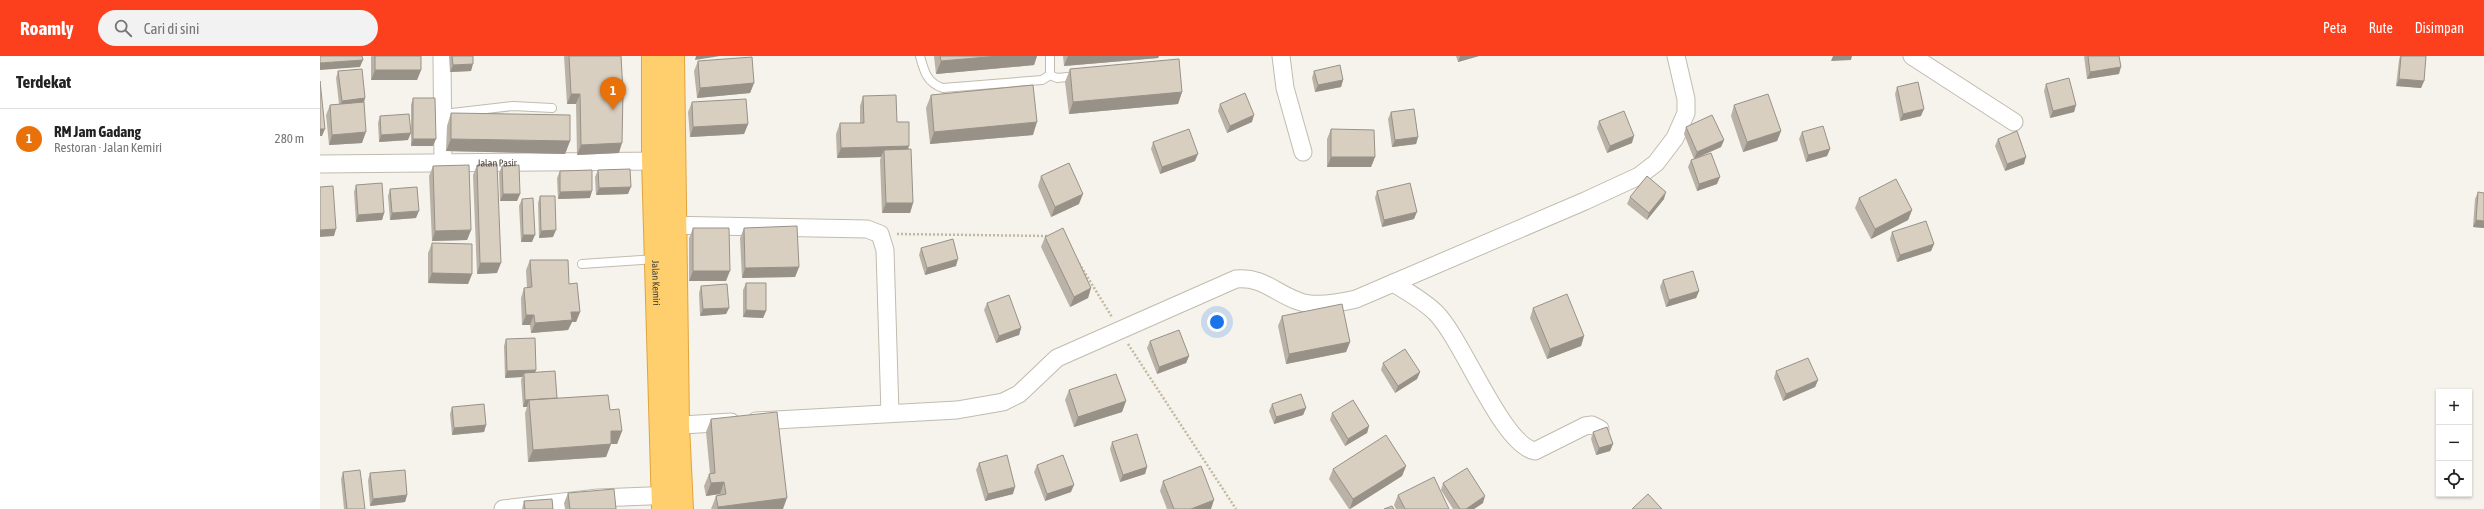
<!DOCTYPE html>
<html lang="id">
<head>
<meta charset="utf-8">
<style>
	body { margin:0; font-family:"Asap Condensed",sans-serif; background:#f2f2f2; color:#222 }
	.controls { position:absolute; right:12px; bottom:12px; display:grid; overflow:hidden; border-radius:0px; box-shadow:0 1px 3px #0004 }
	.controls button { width:36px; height:36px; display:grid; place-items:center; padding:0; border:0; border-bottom:1px solid #e0e0e0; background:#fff; color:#222; font:20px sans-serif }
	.you { position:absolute; left:897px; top:266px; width:14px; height:14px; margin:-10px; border:3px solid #fff; border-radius:50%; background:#1a73e8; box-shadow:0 0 0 6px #1a73e833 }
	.badge { display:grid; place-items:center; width:26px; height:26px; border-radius:50%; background:#fc3f1d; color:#fff; font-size:13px; font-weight:700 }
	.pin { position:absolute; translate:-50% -33px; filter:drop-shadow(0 1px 2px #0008) }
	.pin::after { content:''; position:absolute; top:21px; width:14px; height:12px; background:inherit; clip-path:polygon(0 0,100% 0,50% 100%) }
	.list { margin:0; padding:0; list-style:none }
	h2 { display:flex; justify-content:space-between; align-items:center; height:52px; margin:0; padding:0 16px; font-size:17px }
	h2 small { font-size:13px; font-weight:400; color:#767676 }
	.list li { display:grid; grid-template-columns:26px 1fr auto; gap:12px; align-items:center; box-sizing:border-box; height:60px; padding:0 16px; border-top:1px solid #e0e0e0 }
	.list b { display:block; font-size:15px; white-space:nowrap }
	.list p { margin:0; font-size:13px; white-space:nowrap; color:#767676 }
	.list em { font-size:13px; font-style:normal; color:#767676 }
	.icon { flex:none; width:22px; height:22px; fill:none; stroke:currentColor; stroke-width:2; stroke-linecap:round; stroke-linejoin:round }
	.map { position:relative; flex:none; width:2164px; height:453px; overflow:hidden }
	header { display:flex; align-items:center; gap:24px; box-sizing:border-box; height:56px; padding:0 20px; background:#fc3f1d; color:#fff }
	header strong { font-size:19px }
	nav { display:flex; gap:22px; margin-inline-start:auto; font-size:14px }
	.search { width:280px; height:36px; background:#f2f2f2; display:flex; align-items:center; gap:10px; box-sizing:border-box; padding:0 14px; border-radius:22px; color:#767676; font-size:15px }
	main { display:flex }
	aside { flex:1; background:#fff }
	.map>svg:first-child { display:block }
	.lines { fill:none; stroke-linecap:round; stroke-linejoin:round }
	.lane-casing { stroke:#c2bbae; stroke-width:10 }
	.street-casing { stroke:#c2bbae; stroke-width:19 }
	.highway-casing { stroke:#e0a43c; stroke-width:24 }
	.path { stroke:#c4b79f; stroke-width:2.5; stroke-dasharray:2 2; stroke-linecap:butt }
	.lane { stroke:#fff; stroke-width:8 }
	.street { stroke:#fff; stroke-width:17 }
	.highway { stroke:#ffcf6e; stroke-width:22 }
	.wall { fill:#bab2a6 }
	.shaded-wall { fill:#979187 }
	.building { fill:#d8cfc1; stroke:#979187 }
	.labels { text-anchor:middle; stroke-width:3; stroke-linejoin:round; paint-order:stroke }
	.street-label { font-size:10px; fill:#4b4439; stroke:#fff }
</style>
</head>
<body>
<header>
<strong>Roamly</strong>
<div class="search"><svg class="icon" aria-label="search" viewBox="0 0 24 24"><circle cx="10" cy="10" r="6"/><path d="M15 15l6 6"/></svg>Cari di sini</div>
<nav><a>Peta</a><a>Rute</a><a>Disimpan</a></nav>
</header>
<main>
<aside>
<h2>Terdekat<small></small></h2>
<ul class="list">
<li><span class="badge" style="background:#e8710a">1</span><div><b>RM Jam Gadang</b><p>Restoran · Jalan Kemiri</p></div><em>280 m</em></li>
</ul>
</aside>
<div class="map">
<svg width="2164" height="453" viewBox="0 0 2164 453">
	<rect width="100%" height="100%" fill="#f6f3ec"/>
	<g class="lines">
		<g class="lane-casing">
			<path id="lane" d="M600,0C604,15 607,27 623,32L722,24L730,19V0
				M730,19L737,22L757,20
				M123,58L193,50L232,52
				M262,208L336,203"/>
		</g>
		<g class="street-casing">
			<g id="street">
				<path d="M122,0L123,106"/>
				<path d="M961,0L965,32L983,96"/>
				<path d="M1592,0L1694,66"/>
				<path id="s1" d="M0,108L345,105"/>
				<path d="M344,169L547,173L560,178L565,194L570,357"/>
				<path d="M1073,227C1088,236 1104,245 1116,257C1143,284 1182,389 1215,395L1265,370L1272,369L1280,373"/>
				<path d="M436,365L637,354L683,346L699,338L737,302L916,223C942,220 955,237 978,245C995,252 1019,247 1036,243L1265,145L1319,120L1336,107L1355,82L1366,57V43L1356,0"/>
				<path d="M346,370L411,366"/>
				<path d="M183,453L278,442L354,439"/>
			</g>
		</g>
		<g class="highway-casing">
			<g id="highway">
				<path id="s2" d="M333,0V104L343,453"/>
				<path d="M353,0L358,369L362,453"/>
			</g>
		</g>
		<path class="path" d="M577,178L728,180
			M757,204L792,261
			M808,288L916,453"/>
		<use href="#lane" class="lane"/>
		<use href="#street" class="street"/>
		<use href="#highway" class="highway"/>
	</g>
	<path class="wall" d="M51,0H101V14L97,24H51Z
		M129,0H153L151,15L130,16Z
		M244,0H301L299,97L257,99L256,48H247Z
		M614,0H717L714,9L616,18Z
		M743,0H839L838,2L744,10Z
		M1136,0H1159L1138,6Z
		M1764,0H1799V18L1767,23Z
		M2080,0H2106L2104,25L2101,32L2076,30L2079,4Z
		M378,5L434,27L430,37L377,42L374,15Z
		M750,13L862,36L858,48L749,58L745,26Z
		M18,15L45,42L44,47L42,87L9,89L6,59L10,49L19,48L16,22Z
		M994,15L1023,24L1021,31L995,36L992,22Z
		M1726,28L1756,49L1754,56L1730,62L1724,35Z
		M1577,31L1601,60L1580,65L1575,38Z
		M611,39L713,79L610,88L606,52Z
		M543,40L577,66L588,93L593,147L590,157H562L560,104L561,101L517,102L516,78L520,67H540V50Z
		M93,42L113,90H91V49Z
		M372,46L428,68L424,78L370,81L368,56Z
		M900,48L932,66L907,77L898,55Z
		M1414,49L1461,75L1457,85L1423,96L1411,60Z
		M1071,56L1098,81L1096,88L1072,91L1068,63Z
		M131,57L250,85L245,98L126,95L127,70Z
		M60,60L88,84L59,86L58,67Z
		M1279,65L1312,87L1287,97L1277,72Z
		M1366,71L1404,84L1401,91L1374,103L1364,78Z
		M1011,73L1055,101L1051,111H1007V83Z
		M1482,76L1510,93L1507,100L1486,106L1479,83Z
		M1678,83L1704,108L1685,115L1675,90Z
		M833,86L875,105L840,118L831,93Z
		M1371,104L1397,128L1377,135L1368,111Z
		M157,109L177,217L157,218L153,119Z
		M113,110L151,174L147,184L112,185L109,120Z
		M182,110L200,138L197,145H180L179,117Z
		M278,114L308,138L276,139L275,121Z
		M240,115L270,142L238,143L237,122Z
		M721,120L759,148L731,161L718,130Z
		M36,129L64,157L62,164L36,166L34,136Z
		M70,133L96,162L70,164L68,140Z
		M1057,135L1094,163L1062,171L1055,142Z
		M2158,136L2164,172L2153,171L2155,143Z
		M220,140L233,181L219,182L218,147Z
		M1310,141L1344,143L1327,164L1307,148Z
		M1539,142L1592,154L1588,164L1551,183L1535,152Z
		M202,143L212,186H201L199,150Z
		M373,172L406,225H369V182Z
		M424,172L479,211L475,221L422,222L420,182Z
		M1572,176L1614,188L1611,195L1577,206L1570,183Z
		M725,181L771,232L768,242L750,251L721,191Z
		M112,187L152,218L148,228L108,227V197Z
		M601,192L636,210L605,219L599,199Z
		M210,204L249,228L260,256L256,266H252L248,274L211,277L210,269H202L201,242L204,232H207L206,214Z
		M1343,224L1379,235L1376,242L1346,251L1340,231Z
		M426,227L446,255L443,262L423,261V234Z
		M381,230L409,252L406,258L380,260L379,237Z
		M667,247L701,272L699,279L676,287L664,254Z
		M1213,252L1264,280L1261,290L1227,303L1210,262Z
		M962,260L1030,286L1026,296L966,308L958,270Z
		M186,283L216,314L215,316L237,342L290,354L302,375L297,388H291L286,401L208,406L205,357L207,351H203L201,324L202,321L185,322L184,290Z
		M830,285L869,300L866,307L837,318L827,292Z
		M1063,307L1100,316L1097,323L1075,337L1061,314Z
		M1456,315L1498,324L1495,331L1463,345L1454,322Z
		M749,334L806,345L802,356L754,371L745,344Z
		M952,348L986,352L983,359L954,368L949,355Z
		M132,351L166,369L164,376L132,379L130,358Z
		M1012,357L1049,370L1047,377L1025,390L1010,364Z
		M391,363L463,453H391L396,440L400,438L386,440L384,430L389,418H390L386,376Z
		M1273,376L1293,388L1290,395L1276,399L1271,383Z
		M792,386L827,411L825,418L800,426L790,393Z
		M659,407L693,438L665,445L656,414Z
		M717,409L751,436L725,445L714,416Z
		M1086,410L1082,420L1030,453H1029L1009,423L1013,413Z
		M23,416L45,453H24L21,423Z
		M50,417L87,439L85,446L50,450L48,424Z
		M843,425L891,453H847L840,435Z
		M1123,427L1163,447L1154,453H1133L1121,434Z
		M248,437L296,453H245L244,447Z
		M1078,439L1129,453H1076L1074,449Z
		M204,445L233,453H202Z"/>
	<path class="shaded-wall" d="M376,0H400L375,4Z
		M679,0H717L714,9L616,18L621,5Z
		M748,0H839L838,2L744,10Z
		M1140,0H1159L1138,6Z
		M1513,0H1532L1531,4L1511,5Z
		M43,4L40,11L0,14V7Z
		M153,8L151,15L130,16L133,9Z
		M1801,11L1799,18L1767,23L1770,16Z
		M55,14H101L97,24H51Z
		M2079,23L2104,25L2101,32L2076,30Z
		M1023,24L1021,31L995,36L998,29Z
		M434,27L430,37L377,42L380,32Z
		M862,36L858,48L749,58L753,46Z
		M251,38H260L256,48H247Z
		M45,42L43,49L19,52L22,45Z
		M1756,49L1754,56L1730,62L1733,55Z
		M1604,53L1601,60L1580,65L1583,58Z
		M934,59L932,66L907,77L910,70Z
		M717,66L713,79L610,88L614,76Z
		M428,68L424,78L370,81L373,71Z
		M0,73H5L2,80H0Z
		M1461,75L1457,85L1423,96L1427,86Z
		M46,76L42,87L9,89L12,79Z
		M91,77L88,84L59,86L61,79Z
		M1314,80L1312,87L1287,97L1290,90Z
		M1098,81L1096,88L1072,91L1075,84Z
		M93,83H116L113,90H91Z
		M131,83L250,85L245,98L126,95Z
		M1404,84L1401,91L1374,103L1377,96Z
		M302,87L299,97L257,99L261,89Z
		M589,90L586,100L564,94L561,101L517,102L521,92Z
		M1510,93L1507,100L1486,106L1488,99Z
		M878,98L875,105L840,118L842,111Z
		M1011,101H1055L1051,111H1007Z
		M1706,101L1704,108L1685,115L1687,108Z
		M1400,121L1397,128L1377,135L1379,128Z
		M311,131L308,138L276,139L279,132Z
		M272,135L270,142L238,143L240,136Z
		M1346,136L1344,143L1327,164L1329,157Z
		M183,138H200L197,145H180Z
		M763,138L759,148L731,161L735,151Z
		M566,147H593L590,157H562Z
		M1592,154L1588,164L1551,183L1555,173Z
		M99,155L96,162L70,164L72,157Z
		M1097,156L1094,163L1062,171L1064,164Z
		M64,157L62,164L36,166L38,159Z
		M2156,164L2164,165V172L2153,171Z
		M16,173L14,180L0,181V174Z
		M151,174L147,184L112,185L115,175Z
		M236,174L233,181L219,182L221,175Z
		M203,179H215L212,186H201Z
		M1614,188L1611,195L1577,206L1580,199Z
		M638,203L636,210L605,219L607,212Z
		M160,207H181L177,217L157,218Z
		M479,211L475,221L422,222L425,212Z
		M373,215H410L406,225H369Z
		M112,217L152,218L148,228L108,227Z
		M771,232L768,242L750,251L754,241Z
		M1379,235L1376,242L1346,251L1349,244Z
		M409,252L406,258L380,260L383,253Z
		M426,254L446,255L443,262L423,261Z
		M251,256H260L256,266H252L248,274L211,277L215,267Z
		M206,259H214L210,269H202Z
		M701,272L699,279L676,287L679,280Z
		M1264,280L1261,290L1227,303L1230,293Z
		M1030,286L1026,296L966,308L969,298Z
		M869,300L866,307L837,318L839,311Z
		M216,314L213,321L204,317L202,321L185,322L187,315Z
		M1100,316L1097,323L1075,337L1078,330Z
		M1498,324L1495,331L1463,345L1466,338Z
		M237,343L209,344L207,351H203L205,344Z
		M806,345L802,356L754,371L758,361Z
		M986,352L983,359L954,368L956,361Z
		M166,369L164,376L132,379L134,372Z
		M1049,370L1047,377L1025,390L1028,383Z
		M291,375H302L297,388H286Z
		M291,388L286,401L208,406L213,394Z
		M1293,388L1290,395L1276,399L1279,392Z
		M1086,410L1082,420L1030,453L1033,443Z
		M827,411L825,418L800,426L803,419Z
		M404,426L400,438L386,440L391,427Z
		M754,429L751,436L725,445L727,438Z
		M695,431L693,438L665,445L668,438Z
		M87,439L85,446L50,450L53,443Z
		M1165,440L1163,447L1154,453H1146Z
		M467,442L463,453H397L398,451Z
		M894,444L891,453H871Z"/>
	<path class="building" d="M0,0H42L43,4L0,7Z
		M55,0H101V14H55Z
		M132,0H153V8L133,9Z
		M249,0H301L303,35L302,87L261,89L260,38H251Z
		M620,0H679L621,5Z
		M1768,0H1799L1801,11L1770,16Z
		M2081,0H2106L2104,25L2079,23Z
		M432,1L434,27L380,32L378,5Z
		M859,3L862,36L753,46L750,13Z
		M1020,9L1023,24L998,29L994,15Z
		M42,13L45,42L22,45L18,15Z
		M1749,22L1756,49L1733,55L1726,28Z
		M0,25L5,73H0Z
		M1598,26L1604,53L1583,58L1577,31Z
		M713,29L717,66L614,76L611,39Z
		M925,37L934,59L910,70L900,48Z
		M1448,38L1461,75L1427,86L1414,49Z
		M576,39L577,66H589V90L521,92L520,67H544L543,40Z
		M93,42H115L116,83H93Z
		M426,43L428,68L373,71L372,46Z
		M44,46L46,76L12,79L10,49Z
		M1094,53L1098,81L1075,84L1071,56Z
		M1304,55L1314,80L1290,90L1279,65Z
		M131,57L250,59V85L131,83Z
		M89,58L91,77L61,79L60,60Z
		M1392,59L1404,84L1377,96L1366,71Z
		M1503,70L1510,93L1488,99L1482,76Z
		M869,73L878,98L842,111L833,86Z
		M1011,73L1054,74L1055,101H1011Z
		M1697,75L1706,101L1687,108L1678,83Z
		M591,93L593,147H566L564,94Z
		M1391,97L1400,121L1379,128L1371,104Z
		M749,107L763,138L735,151L721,120Z
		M177,108L181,207H160L157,109Z
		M149,109L151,174L115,175L113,110Z
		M199,109L200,138H183L182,110Z
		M310,113L311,131L279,132L278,114Z
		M272,114V135L240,136V115Z
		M1327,120L1346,136L1329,157L1310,141Z
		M1576,123L1592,154L1555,173L1539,142Z
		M62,127L64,157L38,159L36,129Z
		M1090,127L1097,156L1064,164L1057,135Z
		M13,130L16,173L0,174V131Z
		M97,131L99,155L72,157L70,133Z
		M2158,136L2164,137V165L2156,164Z
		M220,140H235L236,174L221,175Z
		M213,142L215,179H203L202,143Z
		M1606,165L1614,188L1580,199L1572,176Z
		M477,170L479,211L425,212L424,172Z
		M373,172H409L410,215H373Z
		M743,172L771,232L754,241L725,181Z
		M633,183L638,203L607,212L601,192Z
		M112,187L152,188V218L112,217Z
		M210,204H248L249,228L257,227L260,256H251L252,264L215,267L214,259H206L204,232L212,231Z
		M1373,215L1379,235L1349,244L1343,224Z
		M426,227H446V255L426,254Z
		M407,228L409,252L383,253L381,230Z
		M1247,238L1264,280L1230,293L1213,252Z
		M689,239L701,272L679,280L667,247Z
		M1022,248L1030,286L969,298L962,260Z
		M859,274L869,300L839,311L830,285Z
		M215,282L216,314L187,315L186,283Z
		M1085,293L1100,316L1078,330L1063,307Z
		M1488,302L1498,324L1466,338L1456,315Z
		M235,315L237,342L205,344L204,317Z
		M796,318L806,345L758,361L749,334Z
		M981,338L986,352L956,361L952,348Z
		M288,339L290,354L299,353L302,375H291V388L213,394L209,344Z
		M1033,344L1049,370L1028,383L1012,357Z
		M164,348L166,369L134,372L132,351Z
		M457,356L467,442L398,451L396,440L406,438L404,426L391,427L389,418L395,417L391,363Z
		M1287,371L1293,388L1279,392L1273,376Z
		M817,378L827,411L803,419L792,386Z
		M1066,379L1086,410L1033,443L1013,413Z
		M687,399L695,431L668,438L659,407Z
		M743,399L754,429L727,438L717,409Z
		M881,410L894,444L871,453H854L843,425Z
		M1147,412L1165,440L1146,453H1140L1123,427Z
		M40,414L45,453H27L23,416Z
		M85,414L87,439L53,443L50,417Z
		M1114,421L1129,453H1085L1078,439Z
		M294,433L296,453H250L248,437Z
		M1328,438L1342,453H1312Z
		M232,443L233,453H205L204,445Z
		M1072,450L1074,453H1064Z"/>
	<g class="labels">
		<g class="street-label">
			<text dy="4" stroke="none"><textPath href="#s1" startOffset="177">Jalan Pasir</textPath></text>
			<text dy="4" stroke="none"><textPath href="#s2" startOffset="227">Jalan Kemiri</textPath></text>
		</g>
	</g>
</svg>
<div class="controls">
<button>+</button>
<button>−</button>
<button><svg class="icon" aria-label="locate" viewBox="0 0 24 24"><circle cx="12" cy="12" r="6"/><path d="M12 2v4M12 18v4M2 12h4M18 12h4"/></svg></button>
</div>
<div class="you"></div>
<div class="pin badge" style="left:293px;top:54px;background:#e8710a">1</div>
</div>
</main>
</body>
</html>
